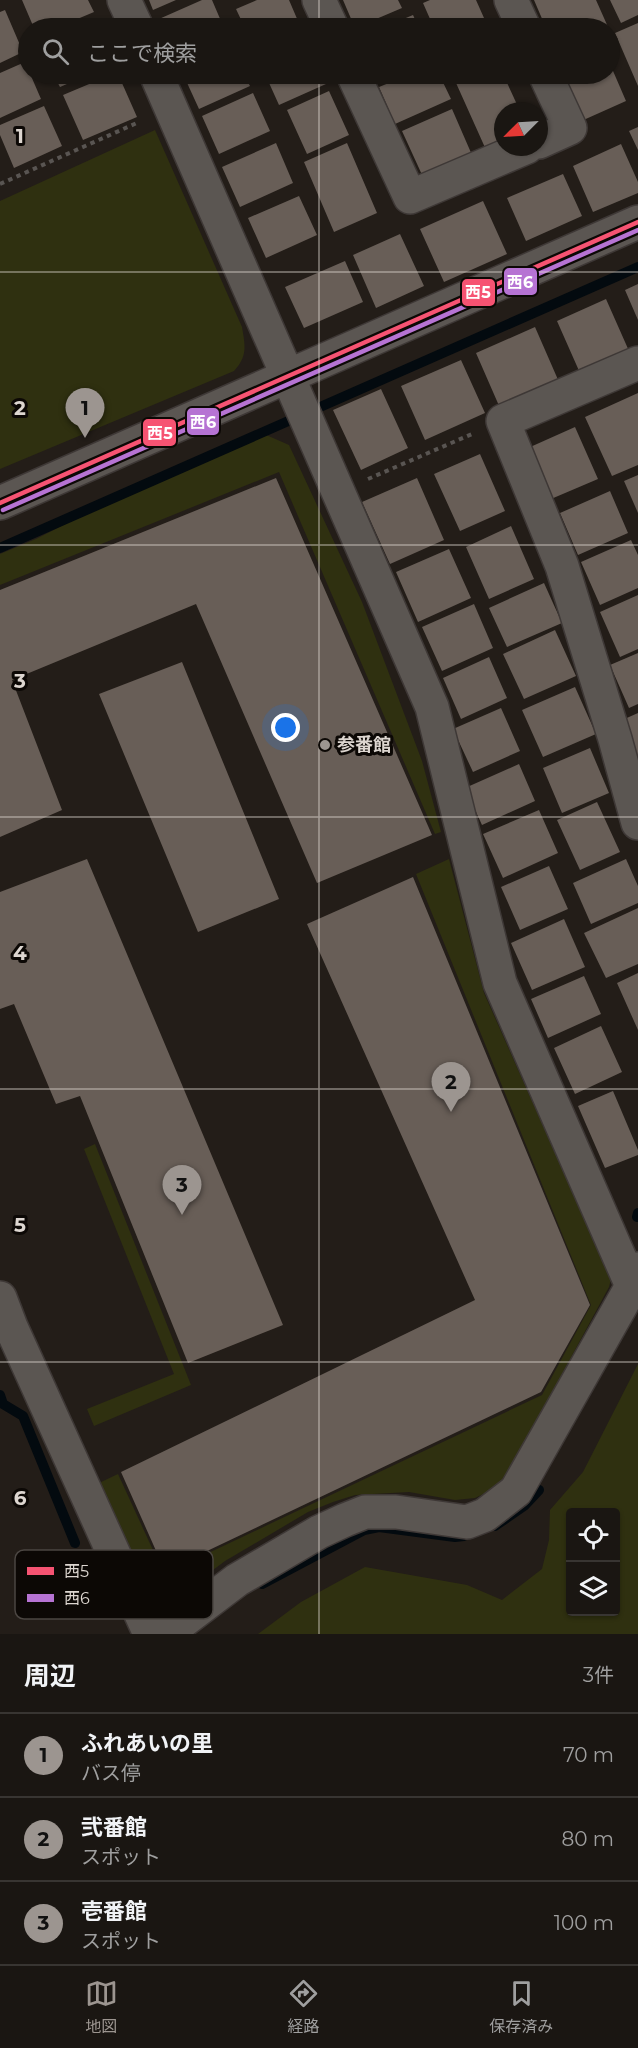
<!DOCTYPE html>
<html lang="ja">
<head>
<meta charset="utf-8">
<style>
	body { margin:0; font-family:Montserrat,"Noto Sans JP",sans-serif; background:#231f1b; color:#f1f3f6 }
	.controls { position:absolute; right:18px; bottom:18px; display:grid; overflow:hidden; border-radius:6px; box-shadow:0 2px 4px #0004 }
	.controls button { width:54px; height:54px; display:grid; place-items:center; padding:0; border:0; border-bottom:2px solid #383532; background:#1a1612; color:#f1f3f6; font:30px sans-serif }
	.compass { position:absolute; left:494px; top:102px; width:54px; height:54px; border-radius:50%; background:#1a1612; box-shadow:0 2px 4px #0004; rotate:246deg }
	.you { position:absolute; left:286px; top:728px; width:21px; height:21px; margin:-15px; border:4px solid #fff; border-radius:50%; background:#1a73e8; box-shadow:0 0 0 9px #1a73e833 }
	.badge { display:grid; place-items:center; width:39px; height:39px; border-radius:50%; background:#9c9590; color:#111; font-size:20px; font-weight:700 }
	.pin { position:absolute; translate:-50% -50px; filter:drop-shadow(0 2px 3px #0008) }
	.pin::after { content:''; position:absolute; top:32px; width:21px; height:18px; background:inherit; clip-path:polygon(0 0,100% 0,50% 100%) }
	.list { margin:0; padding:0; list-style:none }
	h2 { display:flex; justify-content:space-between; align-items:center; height:78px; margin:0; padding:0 24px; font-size:26px }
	h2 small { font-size:20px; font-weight:400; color:#9f9f9f }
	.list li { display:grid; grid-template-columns:39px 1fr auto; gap:18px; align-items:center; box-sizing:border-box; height:84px; padding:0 24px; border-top:2px solid #383532 }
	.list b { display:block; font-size:22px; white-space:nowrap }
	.list p { margin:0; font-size:20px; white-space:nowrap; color:#9f9f9f }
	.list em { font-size:20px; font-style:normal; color:#9f9f9f }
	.icon { flex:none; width:33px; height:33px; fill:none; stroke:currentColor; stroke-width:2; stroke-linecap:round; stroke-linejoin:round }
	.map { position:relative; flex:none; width:638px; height:1634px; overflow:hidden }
	.search { position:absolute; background:#1a1612; box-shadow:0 2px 4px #0004; left:18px; right:18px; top:18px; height:66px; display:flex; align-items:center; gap:15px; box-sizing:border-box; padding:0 21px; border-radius:33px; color:#9f9f9f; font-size:22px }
	.sheet { height:330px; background:#1a1612 }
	nav { display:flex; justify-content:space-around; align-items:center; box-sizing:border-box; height:84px; border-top:2px solid #383532; background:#1a1612; font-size:16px; color:#9f9f9f }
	nav a { display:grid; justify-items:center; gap:3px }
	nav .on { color:#9c9590 }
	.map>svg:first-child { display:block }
	.green { fill:#2f3010; fill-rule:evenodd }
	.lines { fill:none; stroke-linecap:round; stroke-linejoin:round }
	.stream { stroke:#030a0f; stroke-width:10 }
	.building { fill:#685e57 }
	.street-casing { stroke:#3e3836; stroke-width:36 }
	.path { stroke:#595552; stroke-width:4; stroke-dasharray:4.5 4.5; stroke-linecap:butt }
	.street { stroke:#5b5652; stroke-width:33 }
	.bus-1-casing { stroke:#0c0805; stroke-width:9 }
	.bus-2-casing { stroke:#0c0805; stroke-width:9 }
	.bus-1 { stroke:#f65372; stroke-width:4.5 }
	.bus-2 { stroke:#b673d3; stroke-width:4.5 }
	.grid { fill:none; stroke:#ddd6d0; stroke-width:1.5; stroke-opacity:0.55 }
	.poi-dot { fill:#9c9590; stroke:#0c0805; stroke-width:2 }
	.labels { text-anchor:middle; stroke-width:6; stroke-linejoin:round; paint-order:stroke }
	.poi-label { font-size:18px; font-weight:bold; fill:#ddd6d0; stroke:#0c0805; text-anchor:start }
	.key { fill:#0c0805; stroke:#4b4642; stroke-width:1.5 }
	.key-label { font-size:16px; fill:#ddd6d0 }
	.grid-label { font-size:20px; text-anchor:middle; font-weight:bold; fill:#ddd6d0; stroke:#0c0805; stroke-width:6; stroke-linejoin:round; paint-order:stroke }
	.line-badge { stroke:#0c0805; stroke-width:2 }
	.badge-label { font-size:16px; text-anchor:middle; font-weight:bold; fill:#fff }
</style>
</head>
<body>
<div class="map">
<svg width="638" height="1634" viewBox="0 0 638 1634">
	<rect width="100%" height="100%" fill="#231d18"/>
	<path class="green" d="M155,130L242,327C245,345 248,356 234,371L0,469V201Z
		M264,434L289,445L362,602L422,761L441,832L435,834L279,472L0,585V554L36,539L97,508Z
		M449,859L484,993L611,1279L609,1287L502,1485L475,1498L455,1500L409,1492L355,1495L333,1502L308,1512L225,1561L161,1609L155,1607L99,1483L118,1474L164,1574L542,1395L591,1305L416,874Z
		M95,1144L191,1385L94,1426L87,1409L174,1374L84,1149Z
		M638,1364V1634H258L301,1602L365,1567L467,1585L502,1600L542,1569L549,1540L550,1510L583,1472ZM570,1512H616V1612H570Z"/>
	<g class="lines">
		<path class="stream" d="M0,548L638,267
			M637,1217L638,1213
			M0,1395L3,1404L23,1416L75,1543
			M495,1526L524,1506L539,1490
			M262,1584L364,1530L379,1527L455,1537L464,1536"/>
	</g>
	<path class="building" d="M22,0H88L94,12L56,28H34Z
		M149,0H176L153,10Z
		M202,0H212L224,28H163L159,19Z
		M257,0H289L301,28H245L236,9Z
		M343,0H398L402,8L355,28Z
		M430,0H476L488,27L434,28L423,3Z
		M534,0H596L608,27L604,28H546Z
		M610,0H638V15L621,23Z
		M5,10L23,52L0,63V12Z
		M413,15L419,28H382Z
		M87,22L90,28H74Z
		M638,23V86L615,33Z
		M25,62L41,99L0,118V73Z
		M610,64L626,101L579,122L557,74H610Z
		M53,74H90L60,87Z
		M113,74H118L137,117L83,140L63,95Z
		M183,74H244L250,86L199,109Z
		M265,74H321L326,84L279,105Z
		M376,74H396L379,81Z
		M411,74H439L451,99L395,124L379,87Z
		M452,74H503L520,111H503V145L487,152Z
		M329,91L349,135L307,154L287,110Z
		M253,93L270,131L219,154L202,116Z
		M44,106L62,146L14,168L0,135V125Z
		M452,109L472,155L423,177L402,131Z
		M638,127V150L629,131Z
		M276,143L293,183L240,207L222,167Z
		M347,143L377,213L334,232L304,162Z
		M621,144L638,182V193L593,212L573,166Z
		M563,174L582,216L526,241L507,198Z
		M299,196L317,235L266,258L248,218Z
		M483,201L507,254L444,282L420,229Z
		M400,234L424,286L376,308L353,255Z
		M345,261L363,302L304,328L285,287Z
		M638,284V320L625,290Z
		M606,299L629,351L580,373L557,321Z
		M535,327L559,382L500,408L476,353Z
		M461,360L485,413L425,440L401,386Z
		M381,389L408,448L361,470L333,410Z
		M638,393V465L612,476L585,417Z
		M575,427L598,479L551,499L528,448Z
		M480,454L505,511L460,531L434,474Z
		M638,475V513L624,481Z
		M276,478L432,835L317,883L196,604L12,680L62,810L0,837V590Z
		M417,478L444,540L390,564L362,502Z
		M610,491L628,533L578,555L560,513Z
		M511,526L534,579L489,599L466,547Z
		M631,540L638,555V588L600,605L581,562Z
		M449,549L471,598L418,622L396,572Z
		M544,583L562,623L507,647L489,608Z
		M638,595V649L620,657L600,612Z
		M474,604L493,648L442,671L422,627Z
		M555,630L576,676L524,699L503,654Z
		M638,653V704L629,708L610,665Z
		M489,657L507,698L461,719L443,678Z
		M182,662L279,899L198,932L99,694Z
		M575,687L596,734L543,757L522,710Z
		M501,708L520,751L473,772L453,729Z
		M638,713V763L620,721Z
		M590,748L609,793L562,813L543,768Z
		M519,764L535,801L482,825L465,788Z
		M597,802L620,852L580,870L557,820Z
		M539,810L558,853L503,878L483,834Z
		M87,859L283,1325L188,1363L80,1096L56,1104L14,1004L0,1009V892Z
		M626,859L638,886V903L591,924L573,883Z
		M549,866L568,909L520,930L501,887Z
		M413,877L590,1305L541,1392L165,1571L121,1472L475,1300L307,924Z
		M638,908V964L606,978L584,933Z
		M564,919L585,967L532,990L511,943Z
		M638,973V1030L617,983Z
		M584,976L601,1014L548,1038L531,999Z
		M601,1026L622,1072L575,1094L554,1048Z
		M613,1091L638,1150V1155L605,1168L578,1106Z"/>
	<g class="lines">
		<g class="street-casing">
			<path id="street" d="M124,0L137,28
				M319,0L332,28
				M511,0L524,28
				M156,74L432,707L500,983L632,1286
				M353,74L410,197L527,147
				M539,142L570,128L545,74
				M638,363L503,421L562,566L615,739L638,823
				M0,503L638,222
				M0,1298L11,1327L150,1634
				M166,1634L237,1580L319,1532L345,1520L365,1512H396L467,1522L485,1515L516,1491L632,1286L638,1269"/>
		</g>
		<path class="path" d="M0,184L139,122
			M368,479L472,434"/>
		<use href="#street" class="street"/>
		<g class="bus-1-casing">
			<path id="bus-1" d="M0,503L638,222"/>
		</g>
		<g class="bus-2-casing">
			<path id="bus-2" d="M3,510L638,230"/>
		</g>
		<use href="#bus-1" class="bus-1"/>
		<use href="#bus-2" class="bus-2"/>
	</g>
	<path class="grid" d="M319,0V28M319,74V1634M0,272H638M0,545H638M0,817H638M0,1089H638M0,1362H638"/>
	<circle class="poi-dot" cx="325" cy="745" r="6"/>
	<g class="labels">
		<g class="poi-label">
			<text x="337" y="751">参番館</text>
		</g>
	</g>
	<rect x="15" y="1550" width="198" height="69" rx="9" class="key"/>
	<rect x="27" y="1567" width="27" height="8" fill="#f65372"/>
	<rect x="27" y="1594" width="27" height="8" fill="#b673d3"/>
	<g class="key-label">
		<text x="64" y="1577">西5</text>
		<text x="64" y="1604">西6</text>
	</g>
	<g class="grid-label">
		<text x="20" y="143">1</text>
		<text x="20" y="415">2</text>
		<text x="20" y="688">3</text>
		<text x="20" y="960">4</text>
		<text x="20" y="1232">5</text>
		<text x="20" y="1505">6</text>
	</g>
	<g class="line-badge">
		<rect x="503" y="267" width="35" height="29" rx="6" fill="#b673d3"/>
		<rect x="461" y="278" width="35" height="29" rx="6" fill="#f65372"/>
		<rect x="186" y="407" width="34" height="29" rx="6" fill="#b673d3"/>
		<rect x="142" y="418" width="35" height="29" rx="6" fill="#f65372"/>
	</g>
	<g class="badge-label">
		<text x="520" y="288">西6</text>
		<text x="478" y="298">西5</text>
		<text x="203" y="428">西6</text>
		<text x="160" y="439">西5</text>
	</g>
</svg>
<div class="controls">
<button><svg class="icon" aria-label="locate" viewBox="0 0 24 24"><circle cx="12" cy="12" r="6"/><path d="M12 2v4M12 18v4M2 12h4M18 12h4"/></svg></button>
<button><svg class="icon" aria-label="layers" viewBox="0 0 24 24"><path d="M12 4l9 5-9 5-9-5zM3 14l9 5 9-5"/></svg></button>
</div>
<svg class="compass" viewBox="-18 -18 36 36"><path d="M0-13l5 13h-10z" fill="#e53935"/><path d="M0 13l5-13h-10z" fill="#9f9f9f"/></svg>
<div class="you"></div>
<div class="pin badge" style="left:85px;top:438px">1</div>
<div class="pin badge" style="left:451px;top:1112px">2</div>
<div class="pin badge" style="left:182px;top:1215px">3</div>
<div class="search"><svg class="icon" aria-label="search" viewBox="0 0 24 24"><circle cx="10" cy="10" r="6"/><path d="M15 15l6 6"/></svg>ここで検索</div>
</div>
<section class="sheet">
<h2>周辺<small>3件</small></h2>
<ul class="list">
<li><span class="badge">1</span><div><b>ふれあいの里</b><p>バス停</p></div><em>70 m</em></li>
<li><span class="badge">2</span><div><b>弐番館</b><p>スポット</p></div><em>80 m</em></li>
<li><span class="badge">3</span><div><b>壱番館</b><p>スポット</p></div><em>100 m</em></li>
</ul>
</section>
<nav>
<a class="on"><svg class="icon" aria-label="map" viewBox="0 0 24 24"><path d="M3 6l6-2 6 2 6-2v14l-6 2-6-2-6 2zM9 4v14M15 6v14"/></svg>地図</a>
<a><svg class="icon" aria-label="directions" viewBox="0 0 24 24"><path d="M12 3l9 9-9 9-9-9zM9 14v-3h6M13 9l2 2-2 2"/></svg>経路</a>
<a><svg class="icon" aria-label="saved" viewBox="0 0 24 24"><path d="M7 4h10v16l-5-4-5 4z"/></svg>保存済み</a>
</nav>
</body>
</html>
